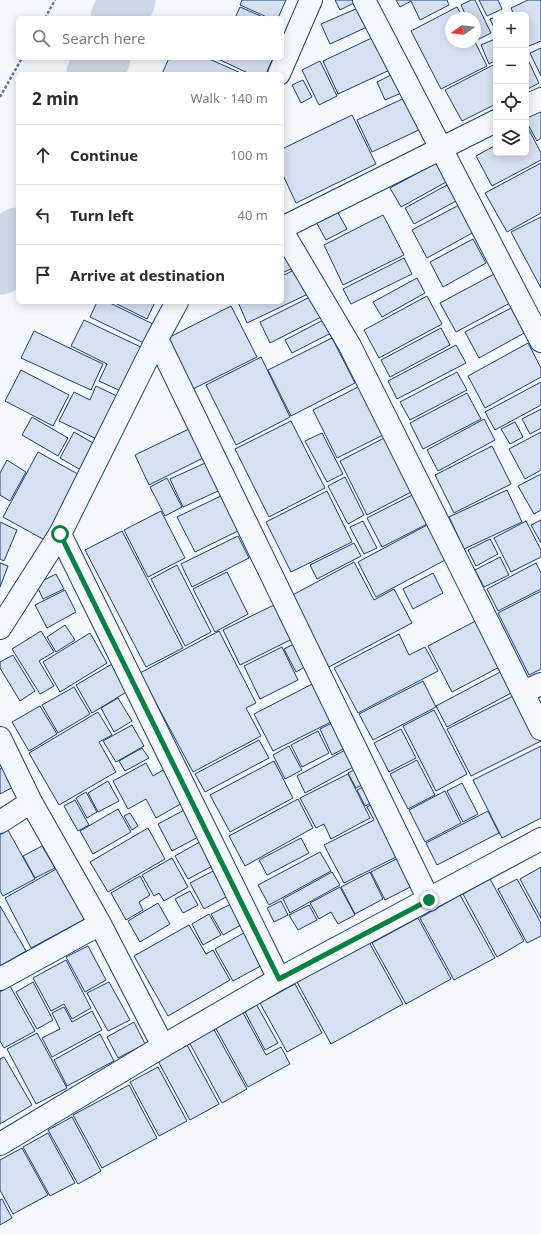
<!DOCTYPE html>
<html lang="en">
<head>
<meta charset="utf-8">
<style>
	body { margin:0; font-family:"Noto Sans",sans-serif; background:#f7f7f7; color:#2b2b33 }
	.controls { position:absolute; right:12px; top:12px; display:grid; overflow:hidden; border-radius:6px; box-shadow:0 2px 10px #0003 }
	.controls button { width:36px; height:36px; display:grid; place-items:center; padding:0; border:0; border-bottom:1px solid #e1e1e2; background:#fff; color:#2b2b33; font:20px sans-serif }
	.compass { position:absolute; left:445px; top:12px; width:36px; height:36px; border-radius:50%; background:#fff; box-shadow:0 2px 10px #0003; rotate:256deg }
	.stop { position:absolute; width:12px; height:12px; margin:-9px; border:3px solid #0b8043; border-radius:50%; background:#fff }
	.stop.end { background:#0b8043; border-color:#fff; box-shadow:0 1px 4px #0008 }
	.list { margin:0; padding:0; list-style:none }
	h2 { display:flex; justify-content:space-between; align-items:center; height:52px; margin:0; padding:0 16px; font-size:17px }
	h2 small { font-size:13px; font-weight:400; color:#7c7c81 }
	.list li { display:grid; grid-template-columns:26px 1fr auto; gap:12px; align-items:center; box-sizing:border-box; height:60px; padding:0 16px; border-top:1px solid #e1e1e2 }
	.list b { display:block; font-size:15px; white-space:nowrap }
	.list em { font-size:13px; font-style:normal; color:#7c7c81 }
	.icon { flex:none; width:22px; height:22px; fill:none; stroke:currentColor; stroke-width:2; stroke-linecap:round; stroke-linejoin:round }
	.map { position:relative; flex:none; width:541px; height:1234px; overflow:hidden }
	.search { position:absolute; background:#fff; box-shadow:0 2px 10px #0003; left:16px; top:16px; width:268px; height:44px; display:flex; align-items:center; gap:10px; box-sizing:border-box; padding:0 14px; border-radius:6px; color:#7c7c81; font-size:15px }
	.panel { position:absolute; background:#fff; box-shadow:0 2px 10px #0003; left:16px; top:72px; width:268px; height:232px; border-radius:6px }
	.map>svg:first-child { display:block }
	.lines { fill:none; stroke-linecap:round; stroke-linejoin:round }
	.river { stroke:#cfd7e4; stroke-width:57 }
	.building { fill:#d5e0f0; stroke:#1d3f73 }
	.minor-casing { stroke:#1d3f73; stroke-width:24 }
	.path { stroke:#5e769c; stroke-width:2.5; stroke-dasharray:3 2; stroke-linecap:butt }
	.minor { stroke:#f4f7fb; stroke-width:22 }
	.route { stroke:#0b8043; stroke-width:5 }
</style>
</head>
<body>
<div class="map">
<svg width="541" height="1234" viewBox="0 0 541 1234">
	<rect width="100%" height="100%" fill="#f4f7fb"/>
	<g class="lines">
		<path class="river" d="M119,18L127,0
			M95,74L102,58
			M0,266L18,236"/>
	</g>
	<path class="building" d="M242,0H286L278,18H269L240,5Z
		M335,0H360L340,10Z
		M396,0H447L449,5L420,20L411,1L400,7Z
		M471,0H475L491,33L477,40L475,35V18H467L461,5Z
		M479,0H498L502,9L487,16Z
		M528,0H541V41L529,46L526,40V15H514L511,8Z
		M240,7L265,18H235Z
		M457,7L463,18H451V42H475L487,66L441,89L411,31Z
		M358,8L367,27L330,44L321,24Z
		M496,17V32L490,19Z
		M378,35L394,68L338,94L323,61Z
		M495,39L496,42V60L489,64L481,45Z
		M541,48V76L530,53Z
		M526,56L539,83L526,90Z
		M169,58H207L243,74H162Z
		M216,58H273L266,74H250Z
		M320,61L337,96L319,105L302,70Z
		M495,64L496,104L462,121L445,90Z
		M397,72L406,91L385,100L377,82Z
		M303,80L312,97L301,103L292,85Z
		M411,95L425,127L372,152L357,120Z
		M541,103V138L537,141L526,121V111Z
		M352,115L376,164L296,203L282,173V149Z
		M526,128H528L541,153V160L492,186L476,156L496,145V153H526Z
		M438,162L448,181L401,207L390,188Z
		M541,163V213L507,232L485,193Z
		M447,185L456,201L414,224L405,208Z
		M459,205L474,232L427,258L412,230Z
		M337,211L347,229L326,240L316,222Z
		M383,215L404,255L343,285L324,245Z
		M541,217V288L511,232Z
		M473,239L486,263L443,287L430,262Z
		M282,251L295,267L282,273Z
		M404,258L412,274L351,304L343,289Z
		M296,269L308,294L247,323L238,302H282V276Z
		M496,273L512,302L456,332L440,303Z
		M417,278L425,293L382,317L373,302Z
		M314,295L325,315L270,343L260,322Z
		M427,296L442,324L379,358L364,330Z
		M97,302H108L157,326L148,345L90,317Z
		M113,302H155L147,319Z
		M231,306L257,357L191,390L166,339Z
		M513,307L526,332L479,358L465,332Z
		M327,318L333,332L292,353L285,340Z
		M84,320L147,350L125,393L99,381L107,364L71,346Z
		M441,328L450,345L390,377L381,360Z
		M34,331L103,364L91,390L21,358Z
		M332,338L355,383L291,416L268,370Z
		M528,343L541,368V377L485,408L468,376Z
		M456,345L466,363L397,399L388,381Z
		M261,357L290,417L236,445L206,385Z
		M21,370L69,395L53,426L5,401Z
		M457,372L467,390L410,420L400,402Z
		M541,382V405L495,430L485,412Z
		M362,385L387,433L337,458L313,410Z
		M96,386L121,398L101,441L59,421L74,392L90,400Z
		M467,393L481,419L423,449L410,423Z
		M541,409V428L530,434L522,419Z
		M32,417L68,438L58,456L22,435Z
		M484,419L495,440L438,471L427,450Z
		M291,421L325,488L269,517L235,449Z
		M515,422L523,437L510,444L501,429Z
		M193,427L207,456L149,485L135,455Z
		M74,432L100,447L86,473L60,458Z
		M541,432V470L525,479L509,449Z
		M322,433L343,474L327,482L305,441Z
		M388,436L415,490L367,515L340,461Z
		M492,446L511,484L454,513L435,475Z
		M38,452L85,478L50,543L3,517Z
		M214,459L227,487L183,507L170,479Z
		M7,460L26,472L10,501L0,495V473Z
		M541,474V510L534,514L518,486Z
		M345,477L364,515L348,524L328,486Z
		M167,478L182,507L165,516L150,487Z
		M507,490L522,522L464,549L449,517Z
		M327,491L352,542L291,572L266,522Z
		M418,492L433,521L382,547L367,518Z
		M225,494L242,529L195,552L177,517Z
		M161,511L185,558L148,577L124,530Z
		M541,520V543L531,525Z
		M363,521L377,548L364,554L350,527Z
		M526,521L541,550V557L511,572L494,538Z
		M0,522L17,530L4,561L0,559Z
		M429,524L447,559L376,597L358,562Z
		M122,531L183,648L146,667L85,550Z
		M238,536L249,558L192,587L181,564Z
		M490,539L498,554L476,566L468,550Z
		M354,543L361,556L317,579L310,565Z
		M500,557L509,575L484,587L475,570Z
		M354,562L374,600L394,589L412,623L325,669L287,598Z
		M0,563L8,566L0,587Z
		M536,563L541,573V589L498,611L487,589Z
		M177,565L211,632L185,646L151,579Z
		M227,572L248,614L215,632L193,589Z
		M433,573L443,593L413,609L403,589Z
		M56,574L64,589L43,599L36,584Z
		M65,590L76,612L47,628L35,605Z
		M541,591V669L529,675L498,613Z
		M276,604L294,638L240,665L223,630Z
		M483,617L507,663L452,692L428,646Z
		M65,625L75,640L56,652L47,637Z
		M41,631L54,652L39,661L54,686L40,694L12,649Z
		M219,631L256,703L246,708L261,736L193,772L140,673Z
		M90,633L107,663L60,692L43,662Z
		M399,634L409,655L425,647L438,671L358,713L334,668Z
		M296,643L308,665L296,672L284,649Z
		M282,647L298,680L260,699L244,666Z
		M13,655L35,691L20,701L0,668V662Z
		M112,664L128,691L92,713L76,685Z
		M504,670L515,691L447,727L436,706Z
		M320,680L339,718L273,751L254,714Z
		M423,681L436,707L373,740L359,714Z
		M74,687L90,714L58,733L42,705Z
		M519,693L541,738V741L471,776L447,729Z
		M118,698L132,721L114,732L101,708Z
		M40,706L57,734L29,751L12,722Z
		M434,710L467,774L436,791L403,726Z
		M98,712L112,735L99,742L116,772L59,805L29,753Z
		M340,719L352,744L332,755L320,729Z
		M132,725L144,746L116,762L103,741Z
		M401,729L416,758L389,772L374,743Z
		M318,731L329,753L302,767L291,745Z
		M259,740L269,758L205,792L195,774Z
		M289,746L302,770L285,779L273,755Z
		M541,746V818L502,838L473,780Z
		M142,748L149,758L125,771L119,761Z
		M347,749L355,766L305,793L297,776Z
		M417,760L435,795L408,809L390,774Z
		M274,761L293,798L230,832L210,795Z
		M146,763L153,776L165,769L184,802L156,818L146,799L128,809L113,781Z
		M8,764L19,784L0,794V769Z
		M362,766L370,781L356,788L348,773Z
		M348,774L370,818L331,839L324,824L316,828L300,798Z
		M108,781L119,801L98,812L88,793Z
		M371,783L379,799L365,806L357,790Z
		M462,783L478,814L463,822L447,791Z
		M445,791L461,823L425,842L409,810Z
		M86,792L97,812L87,818L76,798Z
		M298,799L313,828L245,866L229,836Z
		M75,800L89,825L78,831L64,806Z
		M378,801L404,853L344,883L324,845L374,820L367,807Z
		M190,807L204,834L172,851L158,824Z
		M118,809L131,832L93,854L80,831Z
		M488,811L499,833L437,865L426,843Z
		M130,813L138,826L132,830L124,816Z
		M148,828L165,859L108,892L90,862Z
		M8,830L35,879L3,896L0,891V835Z
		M301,838L309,853L267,875L259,860Z
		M205,839L218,863L188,879L175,856Z
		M42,846L55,868L35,878L23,856Z
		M320,852L331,871L269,905L258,885Z
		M404,855L418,883L385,900L371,872Z
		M172,858L188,887L164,901L159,893L154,896L142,875Z
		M541,867V918L520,879Z
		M58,868L85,919L31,948L5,898Z
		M219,868L233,893L204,909L190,883Z
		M332,872L340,885L290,913L283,899Z
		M370,872L383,899L355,914L341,887Z
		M140,876L150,895L139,902L143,910L126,920L111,893Z
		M490,879L524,941L497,957L463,894Z
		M517,879L541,923V936L527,943L498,889Z
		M340,887L355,915L338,924L331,912L319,919L310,903Z
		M190,891L198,905L183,913L175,899Z
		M460,895L495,958L454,980L420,918Z
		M237,901L248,921L223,935L211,914Z
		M281,901L288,915L274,922L267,908Z
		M158,903L170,924L140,942L128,921Z
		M309,905L317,920L298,930L289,915Z
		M0,906L26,951L0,966Z
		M209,914L221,935L203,945L192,924Z
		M418,918L451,979L406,1004L372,943Z
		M189,925L206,954L213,950L230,980L168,1016L134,956Z
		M251,929L268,962L233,981L215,949Z
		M369,942L403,1004L331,1044L297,982Z
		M88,946L106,980L85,992L66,957Z
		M66,960L91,1008L72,1019L64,1004L51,1011L33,978Z
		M33,982L53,1020L37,1029L16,992Z
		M109,982L130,1020L108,1031L87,993Z
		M295,984L322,1033L287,1052L260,1003Z
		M10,986L35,1031L4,1048L0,1041V992Z
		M255,1002L278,1043L265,1050L243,1008Z
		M64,1007L72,1022L92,1011L102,1030L52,1057L42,1038L60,1029L52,1013Z
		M241,1009L266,1055L281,1047L290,1064L248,1087L214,1025Z
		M134,1022L145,1044L118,1058L107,1037Z
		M212,1026L247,1089L222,1103L188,1040Z
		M37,1033L67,1088L36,1104L7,1049Z
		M100,1034L114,1061L67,1086L54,1060Z
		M187,1045L219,1104L190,1120L158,1061Z
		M4,1057L32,1105L0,1124V1059Z
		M158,1067L187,1121L159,1136L130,1082Z
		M129,1085L157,1138L102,1168L73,1115Z
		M72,1117L101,1171L78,1184L48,1130Z
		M48,1133L75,1183L50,1196L23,1147Z
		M22,1148L48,1195L13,1214L0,1190V1160Z
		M2,1199L12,1218L0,1225V1200Z"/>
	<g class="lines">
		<g class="minor-casing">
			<path id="minor" d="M364,0L541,341
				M279,74L311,0
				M526,106L541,99
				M282,228L496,121
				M282,231L350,346L459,564L541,729
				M157,339L429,900
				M60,534L279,979
				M0,628L60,534L157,339L177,302
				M523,692L541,684
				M0,738L31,802L100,924L163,1046
				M0,822L31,802
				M0,979L100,924
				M0,1144L163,1046L279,979L541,839"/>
		</g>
		<path class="path" d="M45,18L55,0
			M0,97L22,58"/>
		<use href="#minor" class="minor"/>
	</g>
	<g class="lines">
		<path class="route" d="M60,534L279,979L429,900"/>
	</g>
</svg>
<div class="controls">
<button>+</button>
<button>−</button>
<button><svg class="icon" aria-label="locate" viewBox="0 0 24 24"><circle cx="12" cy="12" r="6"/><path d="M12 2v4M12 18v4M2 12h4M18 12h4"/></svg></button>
<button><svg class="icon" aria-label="layers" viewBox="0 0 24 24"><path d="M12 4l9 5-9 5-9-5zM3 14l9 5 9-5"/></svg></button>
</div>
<svg class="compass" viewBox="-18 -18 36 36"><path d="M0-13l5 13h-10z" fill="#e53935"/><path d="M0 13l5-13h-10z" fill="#7c7c81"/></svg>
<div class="stop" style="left:60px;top:534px"></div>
<div class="stop end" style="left:429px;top:900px"></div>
<div class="search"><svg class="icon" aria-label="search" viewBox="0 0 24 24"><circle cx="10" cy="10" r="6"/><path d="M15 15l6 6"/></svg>Search here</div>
<section class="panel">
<h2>2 min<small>Walk · 140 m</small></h2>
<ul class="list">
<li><svg class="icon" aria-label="ahead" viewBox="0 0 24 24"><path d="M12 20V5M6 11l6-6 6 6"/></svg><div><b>Continue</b></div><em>100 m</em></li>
<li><svg class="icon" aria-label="left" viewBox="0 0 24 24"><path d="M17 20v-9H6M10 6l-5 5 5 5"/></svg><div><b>Turn left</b></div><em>40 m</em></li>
<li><svg class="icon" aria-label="arrive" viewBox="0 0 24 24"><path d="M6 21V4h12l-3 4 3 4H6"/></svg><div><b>Arrive at destination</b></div></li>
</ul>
</section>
</div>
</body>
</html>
